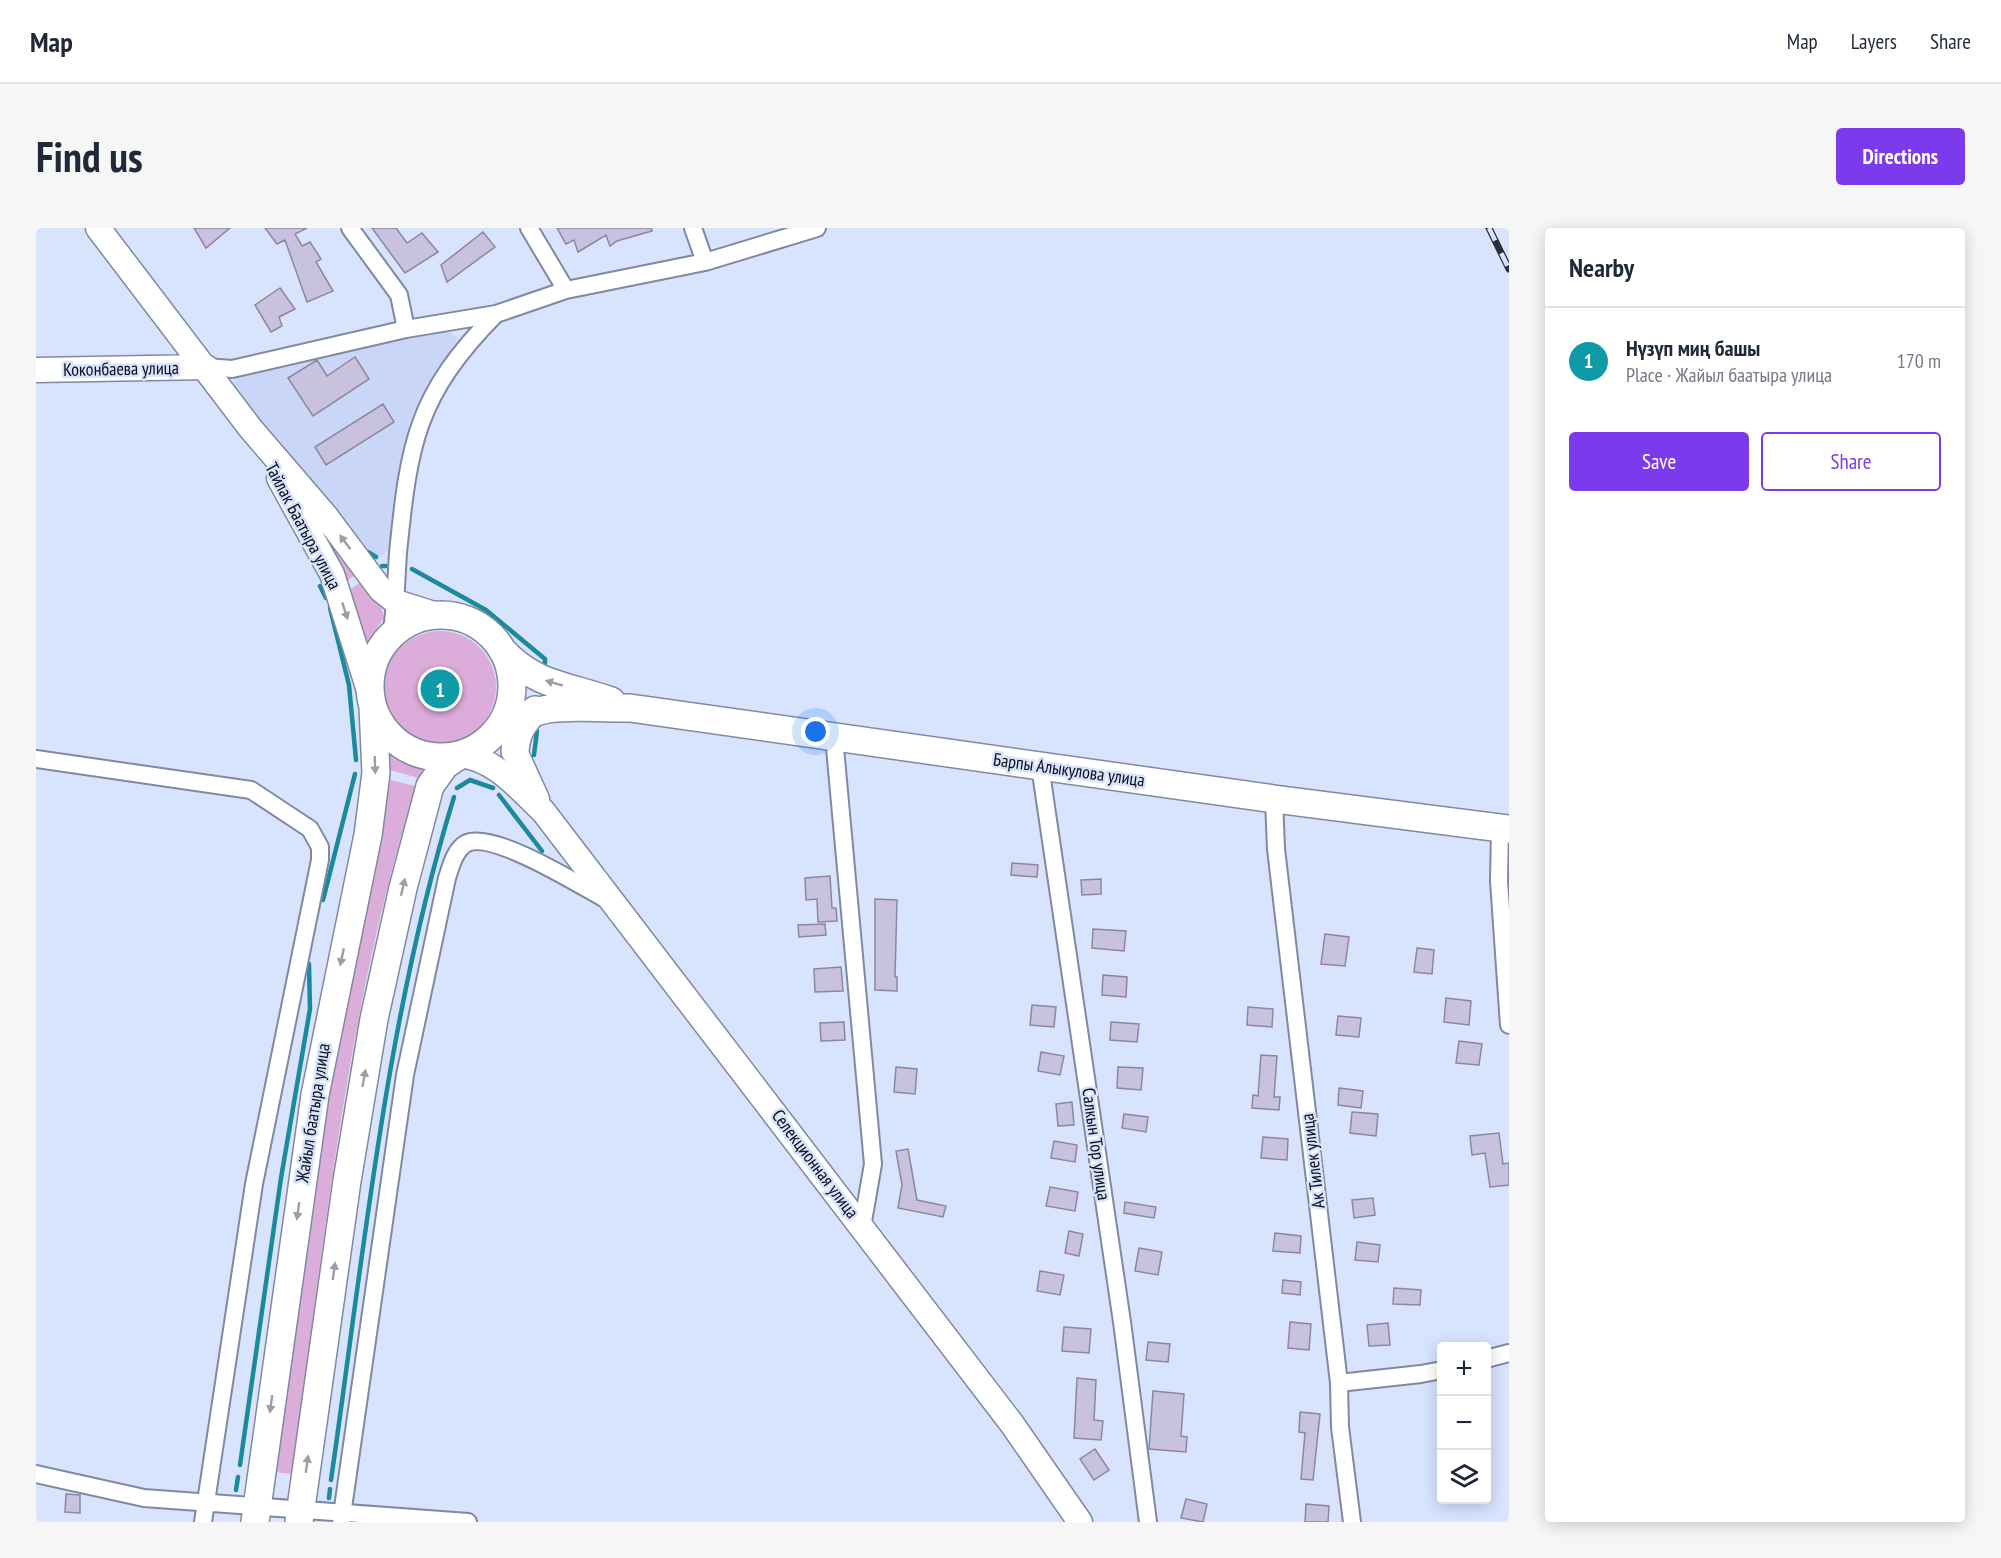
<!DOCTYPE html>
<html lang="en">
<head>
<meta charset="utf-8">
<style>
	body { margin:0; font-family:"PT Sans Narrow",sans-serif; background:#f6f6f7; color:#1f2937 }
	.controls { position:absolute; right:18px; bottom:18px; display:grid; overflow:hidden; border-radius:6px; box-shadow:0 3px 15px #0003 }
	.controls button { width:54px; height:54px; display:grid; place-items:center; padding:0; border:0; border-bottom:2px solid #e0e1e3; background:#fff; color:#1f2937; font:30px sans-serif }
	.you { position:absolute; left:780px; top:504px; width:21px; height:21px; margin:-15px; border:4px solid #fff; border-radius:50%; background:#1a73e8; box-shadow:0 0 0 9px #1a73e833 }
	.badge { display:grid; place-items:center; width:39px; height:39px; border-radius:50%; background:#7c3aed; color:#fff; font-size:20px; font-weight:700 }
	.pin { position:absolute; translate:-50% -50%; border:3px solid #fff; box-shadow:0 2px 6px #0006 }
	.list { margin:0; padding:0; list-style:none }
	h2 { display:flex; justify-content:space-between; align-items:center; height:78px; margin:0; padding:0 24px; font-size:26px }
	h2 small { font-size:20px; font-weight:400; color:#747a83 }
	.list li { display:grid; grid-template-columns:39px 1fr auto; gap:18px; align-items:center; box-sizing:border-box; height:108px; padding:0 24px; border-top:2px solid #e0e1e3 }
	.list b { display:block; font-size:22px; white-space:nowrap }
	.list p { margin:0; font-size:20px; white-space:nowrap; color:#747a83 }
	.list em { font-size:20px; font-style:normal; color:#747a83 }
	.actions { display:flex; gap:12px; padding:18px 24px }
	.actions a { flex:1; padding:14px 0; border:2px solid #7c3aed; border-radius:6px; text-align:center; font-size:21px; color:#7c3aed }
	.actions .main { background:#7c3aed; color:#fff }
	.icon { flex:none; width:33px; height:33px; fill:none; stroke:currentColor; stroke-width:2; stroke-linecap:round; stroke-linejoin:round }
	.map { position:relative; flex:none; width:1473px; height:1294px; overflow:hidden; border-radius:6px }
	header { display:flex; align-items:center; gap:36px; box-sizing:border-box; height:84px; padding:0 30px; background:#fff; border-bottom:2px solid #e0e1e3 }
	header strong { font-size:28px }
	nav { display:flex; gap:33px; margin-inline-start:auto; font-size:21px }
	.intro { display:flex; align-items:center; justify-content:space-between; box-sizing:border-box; height:144px; padding:0 36px }
	h1 { margin:0; font-size:42px }
	.button { padding:15px 27px; border-radius:6px; background:#7c3aed; color:#fff; font-size:21px; font-weight:700 }
	main { display:flex; gap:36px; padding:0 36px }
	aside { flex:1; background:#fff; border-radius:6px; box-shadow:0 3px 15px #0003 }
	.map>svg:first-child { display:block }
	.built { fill:#c9d6f7 }
	.green { fill:#dcadda }
	.lines { fill:none; stroke-linecap:round; stroke-linejoin:round }
	.stream { stroke:#1a8a9c; stroke-width:4.5 }
	.building { fill:#c9c2de; stroke:#8e86a0; stroke-width:1.5 }
	.street-casing { stroke:#7f89a2; stroke-width:20 }
	.secondary-casing { stroke:#7f89a2; stroke-width:27 }
	.primary-casing { stroke:#7f89a2; stroke-width:30 }
	.street { stroke:#fff; stroke-width:16 }
	.secondary { stroke:#fff; stroke-width:24 }
	.primary { stroke:#fff; stroke-width:27 }
	.rail-casing { stroke:#2a2e3a; stroke-width:7 }
	.rail { stroke:#d8e3fe; stroke-width:4.5; stroke-dasharray:14; stroke-linecap:butt }
	.oneway { fill:#9d9ea2 }
	.labels { text-anchor:middle; stroke-width:5; stroke-linejoin:round; paint-order:stroke }
	.street-label { font-size:18px; fill:#0a0d16; stroke:#d8e3fe }
</style>
</head>
<body>
<header>
<strong>Map</strong>
<nav><a>Map</a><a>Layers</a><a>Share</a></nav>
</header>
<div class="intro"><h1>Find us</h1><a class="button">Directions</a></div>
<main>
<div class="map">
<svg width="1473" height="1294" viewBox="0 0 1473 1294">
	<rect width="100%" height="100%" fill="#d8e3fe"/>
	<path class="built" d="M410,101L422,110L396,150L373,194L364,234L355,319L336,336L200,161L197,153L204,148L245,135Z"/>
	<path class="green" d="M279,291L320,346L309,355Z
		M326,353L345,379L348,389L330,418L312,363Z
		M348 459a56 56 0 1 1 112 0a56 56 0 1 1-112 0Z
		M354,526L387,542L382,550L354,542Z
		M354,552L380,558C310,780 288,1017 256,1246L238,1244L293,868L346,609Z"/>
	<g class="lines">
		<path class="stream" d="M332,324L340,329
			M346,338H350
			M376,341L450,382L509,431V435
			M284,358L290,370
			M294,380L313,457L320,532
			M498,527L501,503
			M421,560L434,552L457,560
			M463,567L506,623
			M287,672L319,546
			M204,1237L245,950L274,781L273,736
			M295,1252C328,1024 350,790 418,569
			M200,1262L202,1249
			M293,1270L294,1261"/>
	</g>
	<path class="building" d="M158,0H194L170,20Z
		M229,0H271L259,6L266,18L274,14L285,31L280,34L297,63L271,74L249,12L241,16Z
		M336,0H360L371,15L386,5L402,24L369,45Z
		M521,0H615L616,3L581,13L574,18L570,7L542,24L538,12L530,16Z
		M447,4L459,19L411,54L405,37Z
		M244,60L259,81L243,89L246,98L235,104L219,77Z
		M319,129L333,151L277,188L252,150L281,132L291,148Z
		M347,176L358,194L290,237L279,219Z
		M976,635L1002,637L1001,649L975,647Z
		M794,648L796,680H800L801,693L782,694L781,671L770,672L769,650Z
		M1065,651V666L1046,667L1045,652Z
		M839,671L861,672L859,749H861V763L839,762Z
		M789,696L790,707L763,709L762,697Z
		M1057,701L1090,703L1088,723L1056,720Z
		M1289,706L1313,709L1309,738L1285,736Z
		M1381,720L1398,722L1396,746L1378,744Z
		M805,739L807,763L779,764L778,741Z
		M1067,747L1091,749L1090,769L1066,767Z
		M1410,770L1435,773L1433,797L1408,794Z
		M996,777L1020,779L1018,799L994,797Z
		M1212,779L1237,781L1236,799L1211,797Z
		M1302,788L1325,790L1323,809L1300,807Z
		M808,794L809,812L785,813L784,795Z
		M1075,794L1103,796L1101,814L1074,812Z
		M1423,813L1446,816L1443,837L1420,835Z
		M1005,824L1028,828L1024,847L1002,843Z
		M1225,827L1241,828L1238,869H1244L1243,882L1216,880L1217,867L1222,868Z
		M860,839L881,841L879,866L858,864Z
		M1082,839L1107,840L1105,862L1081,860Z
		M1303,860L1327,863L1325,880L1302,877Z
		M1036,874L1038,897L1022,898L1020,876Z
		M1316,884L1342,886L1340,908L1314,905Z
		M1088,886L1112,889L1110,904L1086,900Z
		M1463,905L1467,936L1473,935V957L1454,959L1449,925L1436,927L1434,908Z
		M1227,909L1252,911L1251,932L1225,930Z
		M1018,913L1041,917L1039,934L1015,930Z
		M872,921L881,972L910,978L907,989L862,980L866,957L860,923Z
		M1014,959L1042,964L1039,983L1010,978Z
		M1337,970L1339,987L1318,990L1316,972Z
		M1089,974L1120,979L1118,990L1088,985Z
		M1033,1003L1047,1006L1043,1028L1029,1025Z
		M1239,1005L1265,1008L1264,1025L1237,1023Z
		M1321,1014L1344,1017L1342,1034L1319,1032Z
		M1103,1020L1126,1024L1122,1047L1099,1043Z
		M1004,1043L1028,1047L1024,1067L1001,1063Z
		M1247,1052L1265,1054L1264,1067L1246,1065Z
		M1358,1060L1385,1062L1384,1077L1357,1076Z
		M1254,1094L1275,1096L1273,1122L1252,1120Z
		M1352,1095L1354,1117L1333,1118L1331,1097Z
		M1028,1099L1055,1101L1053,1125L1026,1123Z
		M1112,1114L1134,1116L1132,1134L1110,1132Z
		M1041,1150L1060,1152L1058,1192L1067,1193L1065,1212L1038,1210Z
		M1117,1163L1148,1166L1145,1208L1151,1209L1150,1224L1113,1221Z
		M1264,1184L1284,1186L1277,1252L1265,1251L1269,1205L1263,1204Z
		M1059,1221L1073,1242L1058,1252L1044,1231Z
		M30,1266L44,1267V1285L29,1284Z
		M1150,1271L1171,1276L1167,1294L1145,1290Z
		M1270,1276L1293,1278L1292,1294H1269Z"/>
	<g class="lines">
		<g class="street-casing">
			<path id="street" d="M314,0L363,67L370,101
				M493,0L530,62
				M657,0L669,34
				M170,139L196,141L370,101L460,86L530,62L669,34L781,0
				M355,408C360,380 360,353 362,325C373,215 380,167 460,86
				M798,509L837,936L826,999
				M0,531L215,562L274,601L284,619V632L218,956L167,1294
				M1004,538L1086,1094L1112,1294
				M1238,571L1240,621L1303,1155L1304,1199L1316,1294
				M1464,600L1463,653L1473,797
				M1450,1131L1473,1125
				M1303,1155L1385,1146L1406,1142
				M0,1246L108,1270L432,1294
				M305,1294L369,847L411,650C415,638 419,621 431,615C458,603 545,658 571,672"/>
		</g>
		<g class="secondary-casing">
			<path id="secondary" d="M62,0L215,201L289,287L345,362L360,374L401,387
				M0,142L170,139
				M243,250L296,346L334,466
				M475,470L479,523L501,571
				M424,527C460,531 482,560 507,583L976,1196L1044,1294"/>
		</g>
		<g class="primary-casing">
			<path id="primary" d="M334 458a71 71 0 1 1 142 0a71 71 0 1 1-142 0Z
				M466,422C497,457 533,458 575,473
				M459,504C507,470 539,481 594,480L1238,571L1473,601
				M479,523C480,505 487,495 499,482
				M219,1294L279,867L332,607L340,545L337,479
				M263,1294L311,953L338,791L367,660L394,558L409,537L424,527"/>
		</g>
		<use href="#street" class="street"/>
		<use href="#secondary" class="secondary"/>
		<use href="#primary" class="primary"/>
		<g class="rail-casing">
			<path id="rail" d="M1453,0L1473,41"/>
		</g>
		<use href="#rail" class="rail"/>
	</g>
	<defs><path id="oneway-solid" d="M-6-.8H1V-3.2L6.5 0L1 3.2V.8H-6Z" transform="scale(1.5)"/></defs>
	<g class="oneway">
		<use href="#oneway-solid" transform="translate(309 314) rotate(-127)"/>
		<use href="#oneway-solid" transform="translate(309 383) rotate(72)"/>
		<use href="#oneway-solid" transform="translate(518 455) rotate(-164)"/>
		<use href="#oneway-solid" transform="translate(339 537) rotate(88)"/>
		<use href="#oneway-solid" transform="translate(367 659) rotate(-77)"/>
		<use href="#oneway-solid" transform="translate(306 729) rotate(102)"/>
		<use href="#oneway-solid" transform="translate(328 850) rotate(-80)"/>
		<use href="#oneway-solid" transform="translate(262 983) rotate(98)"/>
		<use href="#oneway-solid" transform="translate(298 1043) rotate(-82)"/>
		<use href="#oneway-solid" transform="translate(235 1176) rotate(98)"/>
		<use href="#oneway-solid" transform="translate(271 1236) rotate(-82)"/>
	</g>
	<g class="labels">
		<g class="street-label">
			<text transform="translate(85 141) rotate(-1)" y="6">Коконбаева улица</text>
			<text transform="translate(267 298) rotate(62)" y="6">Тайлак Баатыра улица</text>
			<text transform="translate(1033 542) rotate(8)" y="6">Барпы Алыкулова улица</text>
			<text transform="translate(277 885) rotate(-81)" y="6">Жайыл баатыра улица</text>
			<text transform="translate(1060 916) rotate(82)" y="6">Салкын Тор улица</text>
			<text transform="translate(1277 933) rotate(-97)" y="6">Ак Тилек улица</text>
			<text transform="translate(779 936) rotate(53)" y="6">Селекционная улица</text>
		</g>
	</g>
</svg>
<div class="controls">
<button>+</button>
<button>−</button>
<button><svg class="icon" aria-label="layers" viewBox="0 0 24 24"><path d="M12 4l9 5-9 5-9-5zM3 14l9 5 9-5"/></svg></button>
</div>
<div class="you"></div>
<div class="pin badge" style="left:404px;top:461px;background:#0f9aa8">1</div>
</div>
<aside>
<h2>Nearby<small></small></h2>
<ul class="list">
<li><span class="badge" style="background:#0f9aa8">1</span><div><b>Нүзүп миң башы</b><p>Place · Жайыл баатыра улица</p></div><em>170 m</em></li>
</ul>
<div class="actions"><a class="main">Save</a><a>Share</a></div>
</aside>
</main>
</body>
</html>
